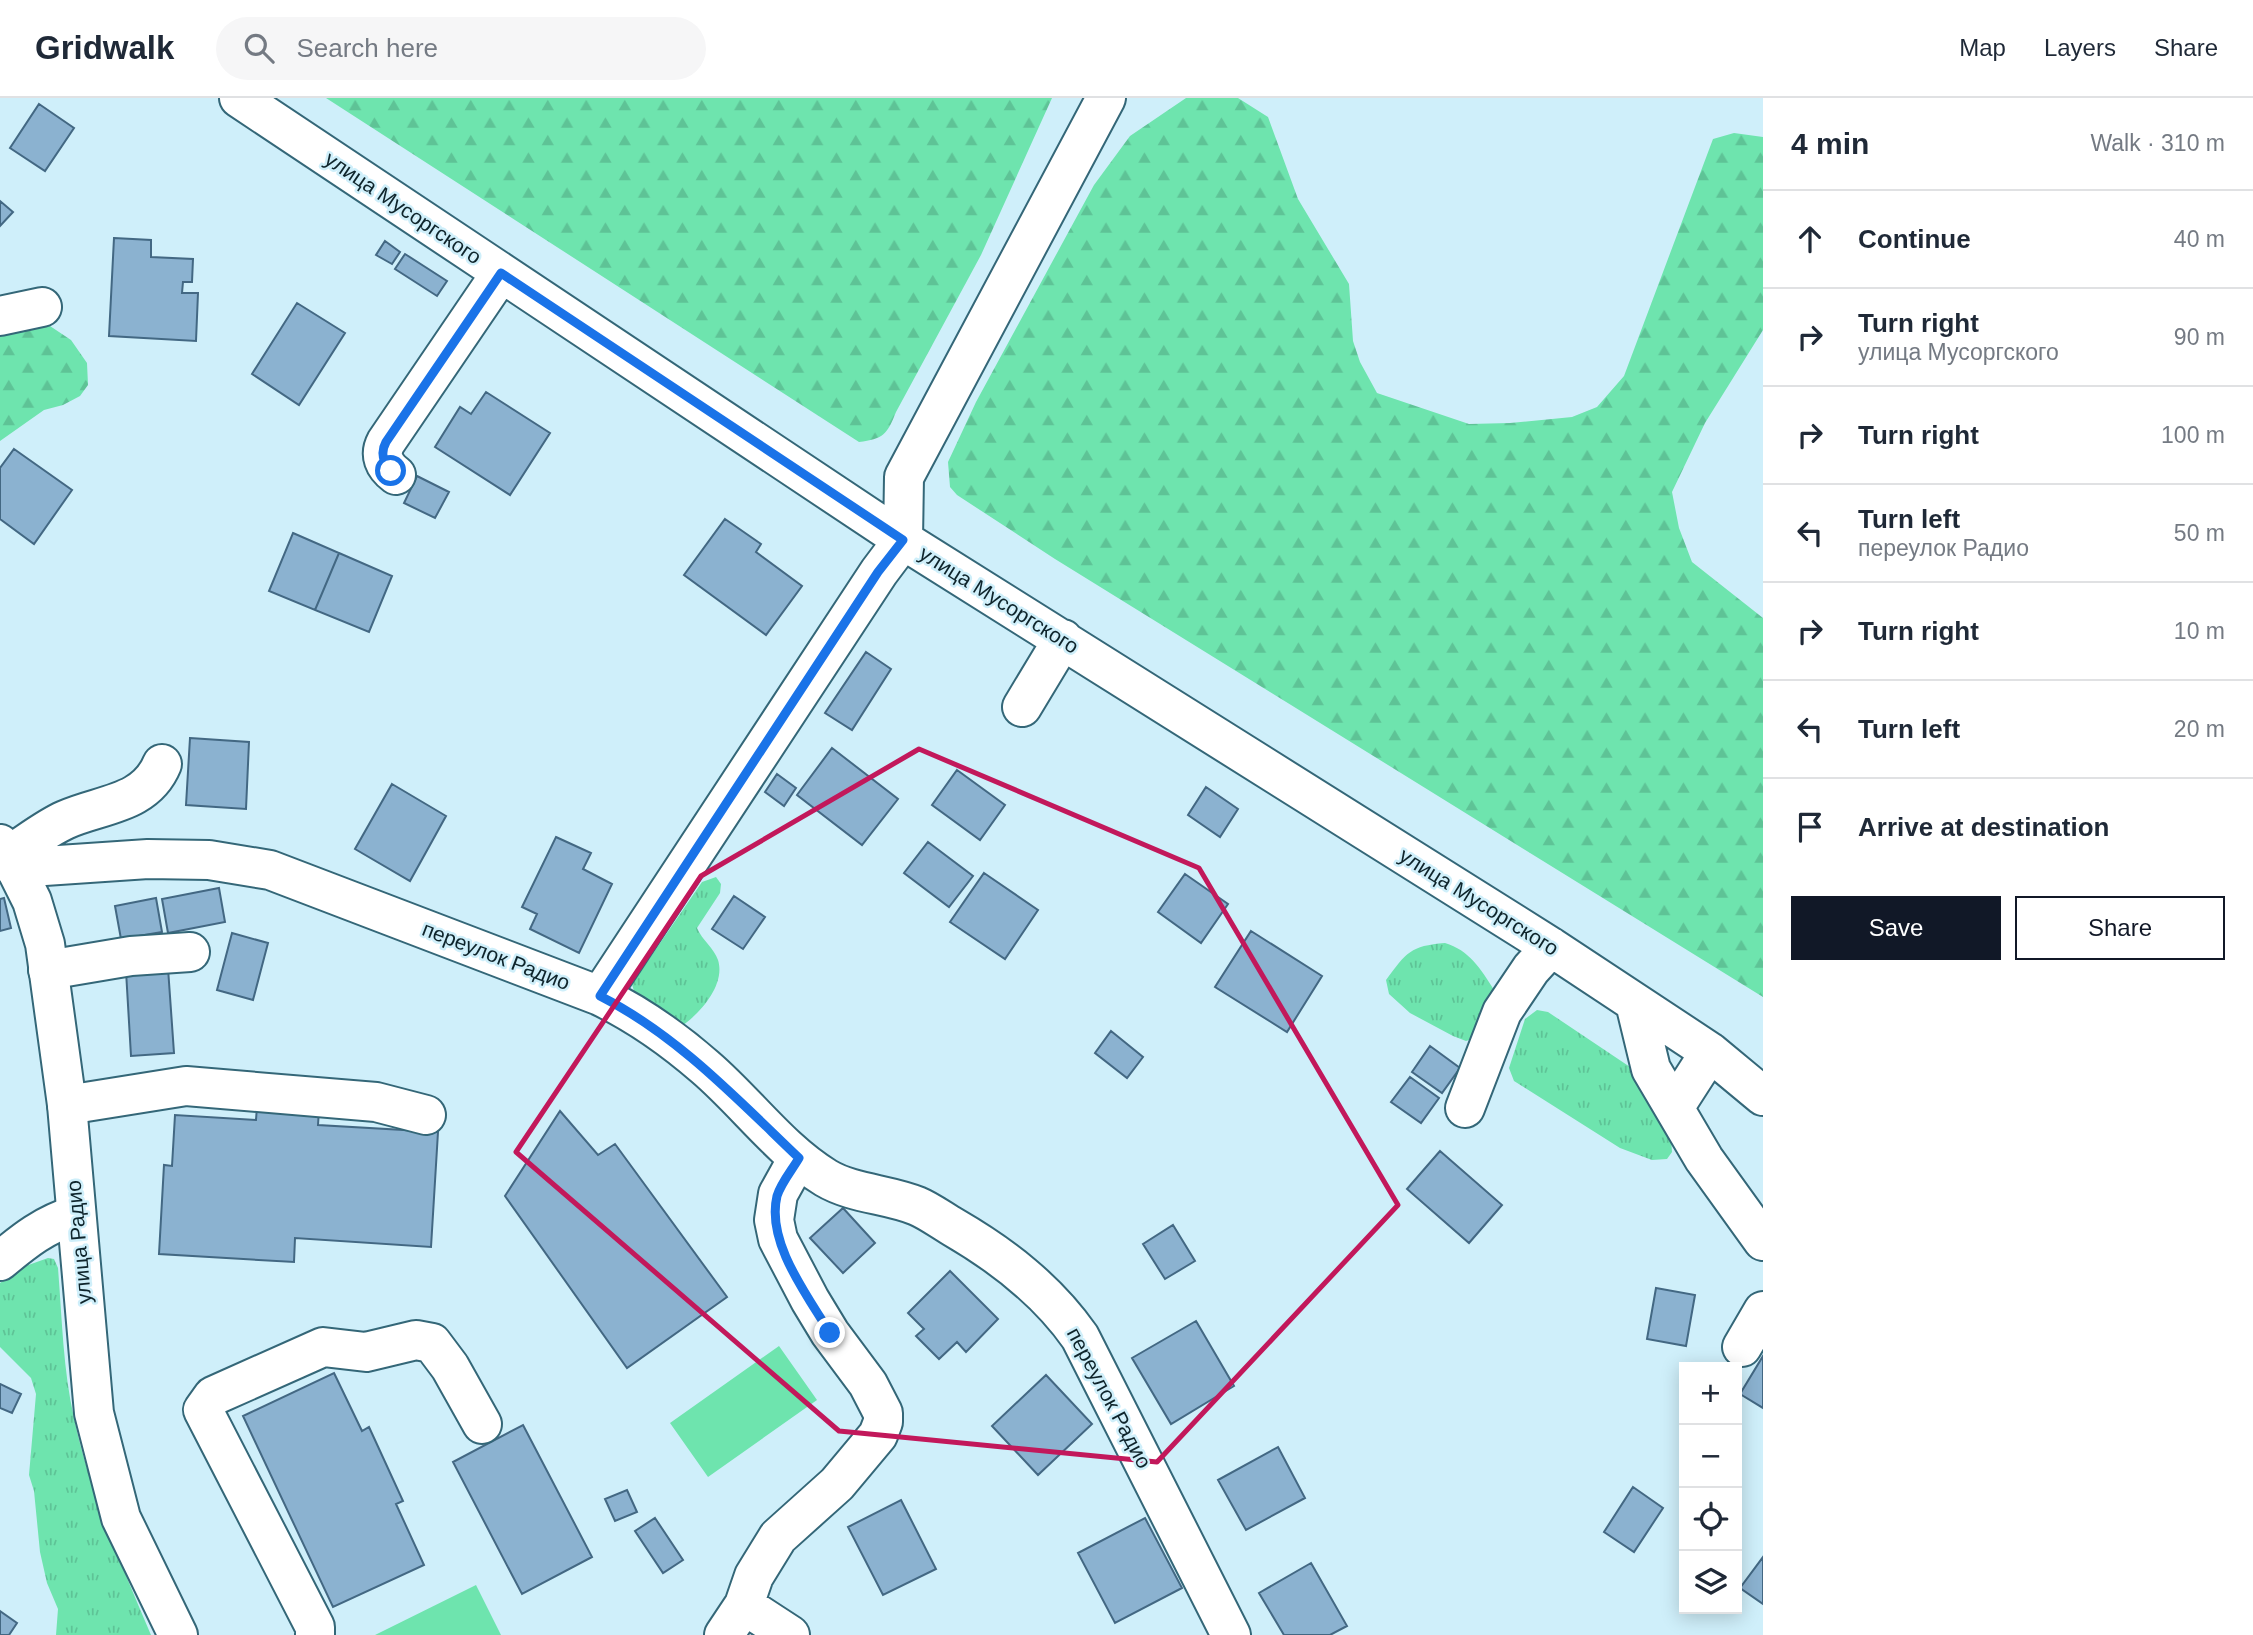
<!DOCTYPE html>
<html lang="en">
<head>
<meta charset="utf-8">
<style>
	body { margin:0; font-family:Helvetica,sans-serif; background:#f6f6f7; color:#1f2937 }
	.controls { position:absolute; right:21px; bottom:21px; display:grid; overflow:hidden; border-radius:0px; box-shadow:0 4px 18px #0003 }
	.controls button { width:63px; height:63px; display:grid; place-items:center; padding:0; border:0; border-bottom:2px solid #e0e1e3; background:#fff; color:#1f2937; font:35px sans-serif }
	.stop { position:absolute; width:21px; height:21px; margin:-16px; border:5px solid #1a73e8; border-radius:50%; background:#fff }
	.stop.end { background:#1a73e8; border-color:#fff; box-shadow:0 2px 7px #0008 }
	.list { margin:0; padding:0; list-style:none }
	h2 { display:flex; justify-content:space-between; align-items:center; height:91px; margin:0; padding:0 28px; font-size:30px }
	h2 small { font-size:23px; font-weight:400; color:#747a83 }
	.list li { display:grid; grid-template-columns:46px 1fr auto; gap:21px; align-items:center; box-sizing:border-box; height:98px; padding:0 28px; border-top:2px solid #e0e1e3 }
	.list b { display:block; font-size:26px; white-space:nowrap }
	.list p { margin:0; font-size:23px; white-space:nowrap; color:#747a83 }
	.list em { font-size:23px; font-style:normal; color:#747a83 }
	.actions { display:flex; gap:14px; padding:21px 28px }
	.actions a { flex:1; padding:16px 0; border:2px solid #111827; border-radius:0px; text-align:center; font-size:24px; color:#111827 }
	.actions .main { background:#111827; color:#fff }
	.icon { flex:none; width:38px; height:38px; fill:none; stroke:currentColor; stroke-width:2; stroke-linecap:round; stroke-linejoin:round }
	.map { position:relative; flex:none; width:1763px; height:1537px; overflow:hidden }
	header { display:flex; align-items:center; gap:42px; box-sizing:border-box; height:98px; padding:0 35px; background:#fff; border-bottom:2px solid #e0e1e3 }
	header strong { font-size:33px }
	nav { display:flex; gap:38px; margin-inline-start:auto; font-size:24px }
	.search { width:490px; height:63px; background:#f6f6f7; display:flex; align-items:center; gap:18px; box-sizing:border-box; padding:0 24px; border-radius:38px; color:#747a83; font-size:26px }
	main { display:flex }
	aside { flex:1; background:#fff }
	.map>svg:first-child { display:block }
	.grass { fill:url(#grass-tufts) }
	.forest { fill:url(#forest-firs) }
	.park { fill:#6ee4ae }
	.building { fill:#8bb2d0; stroke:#436883; stroke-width:2 }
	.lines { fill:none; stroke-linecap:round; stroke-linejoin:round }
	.minor-casing { stroke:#346778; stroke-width:42 }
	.major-casing { stroke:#346778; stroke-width:42 }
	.minor { stroke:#fff; stroke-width:38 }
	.major { stroke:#fff; stroke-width:38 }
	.route { stroke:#1a73e8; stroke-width:9 }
	.marked { fill:none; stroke:#c2185b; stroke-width:5; stroke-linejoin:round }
	.labels { text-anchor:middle; stroke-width:5; stroke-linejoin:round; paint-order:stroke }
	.street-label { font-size:21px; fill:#0e242b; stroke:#cfeffa }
</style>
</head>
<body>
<header>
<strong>Gridwalk</strong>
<div class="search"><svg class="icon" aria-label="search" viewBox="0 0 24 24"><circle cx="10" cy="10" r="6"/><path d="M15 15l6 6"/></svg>Search here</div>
<nav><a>Map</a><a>Layers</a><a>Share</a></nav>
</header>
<main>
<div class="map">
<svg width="1763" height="1537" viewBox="0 0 1763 1537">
	<defs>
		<pattern id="grass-tufts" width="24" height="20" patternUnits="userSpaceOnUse" patternTransform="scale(1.75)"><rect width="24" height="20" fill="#6ee4ae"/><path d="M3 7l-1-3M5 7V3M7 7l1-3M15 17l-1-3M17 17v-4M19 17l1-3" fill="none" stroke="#5ec396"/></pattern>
		<pattern id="forest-firs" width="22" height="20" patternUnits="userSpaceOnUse" patternTransform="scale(1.75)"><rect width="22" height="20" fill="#6ee4ae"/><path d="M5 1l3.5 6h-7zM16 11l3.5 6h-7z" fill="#5ec396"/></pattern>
	</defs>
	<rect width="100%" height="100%" fill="#cfeffa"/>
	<path class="grass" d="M716,779L721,786L720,795L697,830C702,842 714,850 718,862C726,887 699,917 679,930L635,897L632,886L702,784Z
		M1445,845C1469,852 1481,871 1494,892L1475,940L1466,943L1453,938L1410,915L1389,896L1386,882C1407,854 1410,848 1445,845Z
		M1537,912L1548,914L1642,977L1671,1039L1672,1054L1667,1061L1652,1062L1620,1050L1514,983L1509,970L1525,921Z
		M48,1160L54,1161L58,1170C62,1220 63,1271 74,1320C90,1395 121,1466 151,1537H56L58,1511L47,1485L40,1454L34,1393L29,1377L36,1296L31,1280L0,1249V1185L20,1170Z"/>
	<path class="forest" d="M326,0H1052L981,157L896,314C887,337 883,341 859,344Z
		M1186,0H1238L1268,19L1298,101L1349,186L1353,243L1360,264L1377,295L1469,326L1510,325L1572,319L1597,309L1624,278L1713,41L1734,35L1763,39V232L1705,325L1672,394L1679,430L1692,464L1763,520V899L1055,461L957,397L950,389L948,364L976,304L1094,87L1130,38Z
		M50,228L71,242L87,265L88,287L80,298L63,307L44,312L0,343V237L11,233Z"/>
	<path class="park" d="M779,1248L817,1302L708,1379L670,1325Z
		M476,1487L501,1537H375Z"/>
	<path class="building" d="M39,6L74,30L45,73L10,50Z
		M0,103L13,114L0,128Z
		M114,140L151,142V159L193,161L192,184H183L182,195H198L196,243L109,238Z
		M385,143L400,154L392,166L376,157Z
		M405,156L447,183L437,198L395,171Z
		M297,205L345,235L299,307L252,276Z
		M486,294L550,335L510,397L435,349L460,309L471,316Z
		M14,351L72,392L34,446L0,421V370Z
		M417,378L449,394L435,420L404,405Z
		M725,421L761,446L756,454L802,488L766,537L684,477Z
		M293,435L339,455L315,512L269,493Z
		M339,455L392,478L369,534L315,512Z
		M866,554L891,571L852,632L825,615Z
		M190,640L249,644L246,711L186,707Z
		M832,650L898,701L862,747L797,697Z
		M957,672L1005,707L980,742L932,707Z
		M777,676L796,690L784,708L765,694Z
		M392,686L446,718L410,783L355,751Z
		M1206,689L1238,711L1220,739L1188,717Z
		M556,739L591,755L583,771L612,786L579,855L530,831L537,816L522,809Z
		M928,744L973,778L949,809L904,775Z
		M984,775L1038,812L1005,861L950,824Z
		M1185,776L1228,806L1201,845L1158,814Z
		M219,790L225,824L168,835L162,801Z
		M734,798L765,819L743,851L712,831Z
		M4,800L11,830L0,833V801Z
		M156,800L162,834L121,841L115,808Z
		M1251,833L1322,878L1287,934L1215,889Z
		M232,835L268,845L253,902L217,892Z
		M168,870L174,955L131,958L126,873Z
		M1111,933L1143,959L1127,980L1095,955Z
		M1430,948L1460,970L1442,995L1412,974Z
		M1410,979L1439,1000L1421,1025L1391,1004Z
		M257,1008L319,1012L318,1027L438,1034L431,1149L295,1140L294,1164L159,1156L164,1067L172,1068L175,1017L256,1022Z
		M560,1013L598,1057L615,1046L727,1199L627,1270L505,1098Z
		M1440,1053L1502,1107L1469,1145L1407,1091Z
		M843,1110L875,1145L843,1175L810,1140Z
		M1173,1127L1195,1163L1165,1181L1143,1146Z
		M950,1173L998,1221L966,1254L957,1244L939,1261L916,1238L924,1231L908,1215Z
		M1656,1190L1695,1197L1686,1248L1647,1241Z
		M1196,1223L1234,1288L1171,1326L1132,1260Z
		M1763,1258V1310L1740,1296Z
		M334,1275L362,1333L369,1329L403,1403L396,1406L424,1467L333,1509L243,1318Z
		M1046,1277L1092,1326L1038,1377L992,1328Z
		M0,1286L21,1296L12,1315L0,1310Z
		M523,1327L592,1459L522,1496L453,1364Z
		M1278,1349L1305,1400L1246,1432L1218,1382Z
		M1633,1389L1663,1410L1634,1454L1604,1434Z
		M627,1392L637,1414L615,1423L605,1401Z
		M901,1402L936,1471L883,1497L848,1429Z
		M655,1420L683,1462L663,1475L635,1433Z
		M1145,1420L1182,1490L1115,1525L1078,1455Z
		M1763,1459V1506L1740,1490Z
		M1311,1465L1347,1528L1330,1537H1284L1259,1495Z
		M0,1513L17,1525L9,1537H0Z"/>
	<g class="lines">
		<g class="minor-casing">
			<path id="minor" d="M239,0L903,442L1551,849L1710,954L1763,998
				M0,218L42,209
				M396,377C384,368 379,357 386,344L501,175
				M1022,609L1063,541
				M9,757C27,746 45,731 65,722C100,706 145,707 162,666
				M15,770L148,761L209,762L270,772L600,898C637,916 674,942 705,969C746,1004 779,1051 826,1080C853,1096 888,1096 917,1108C929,1113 941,1122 953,1129C1003,1158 1047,1192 1080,1239L1231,1537
				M48,872L131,858L190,854
				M600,898L879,474L903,442L904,379L1106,0
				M1635,905L1651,971L1674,1010
				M1710,954L1674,1010L1704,1061L1763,1143
				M67,1007L186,988L376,1004L426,1017
				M1465,1010L1502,914L1531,871L1551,849
				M0,1163C24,1143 45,1126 76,1117
				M1742,1249L1763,1213
				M744,1507L790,1537
				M315,1537V1529L203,1312L213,1298L323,1249L366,1254L416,1242L432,1245L450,1269L482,1326
				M724,1537L744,1507L754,1478L778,1439L837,1386L878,1337L883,1324V1315L868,1286L830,1235L810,1202L778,1141L774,1122L778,1096L798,1060"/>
		</g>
		<g class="major-casing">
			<path id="major" d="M0,746L9,757L32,803L45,846L67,1007L94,1315L121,1420L178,1537"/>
		</g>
		<use href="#minor" class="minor"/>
		<use href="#major" class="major"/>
	</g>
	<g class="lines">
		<path class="route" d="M391,373C383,364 380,355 386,344L501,175L903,442L878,474L600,898C677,937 737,1001 799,1060C792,1072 781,1085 777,1098C766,1144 807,1197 830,1235"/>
	</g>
	<path class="marked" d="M919,651L1199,770L1398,1107L1157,1364L839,1333L516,1054L701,778Z"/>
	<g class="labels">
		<g class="street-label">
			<text transform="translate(403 110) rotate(34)" y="7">улица Мусоргского</text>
			<text transform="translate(999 502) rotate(32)" y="7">улица Мусоргского</text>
			<text transform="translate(1479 804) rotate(32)" y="7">улица Мусоргского</text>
			<text transform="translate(496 858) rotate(21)" y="7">переулок Радио</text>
			<text transform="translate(79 1144) rotate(-95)" y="7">улица Радио</text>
			<text transform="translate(1109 1300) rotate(62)" y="7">переулок Радио</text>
		</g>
	</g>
</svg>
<div class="controls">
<button>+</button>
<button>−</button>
<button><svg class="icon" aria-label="locate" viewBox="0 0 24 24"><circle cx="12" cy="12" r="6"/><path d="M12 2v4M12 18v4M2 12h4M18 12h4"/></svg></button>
<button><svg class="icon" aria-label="layers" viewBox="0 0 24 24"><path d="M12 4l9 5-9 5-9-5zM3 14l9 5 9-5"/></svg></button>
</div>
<div class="stop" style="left:391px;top:373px"></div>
<div class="stop end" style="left:830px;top:1235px"></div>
</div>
<aside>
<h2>4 min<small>Walk · 310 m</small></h2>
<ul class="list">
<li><svg class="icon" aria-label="ahead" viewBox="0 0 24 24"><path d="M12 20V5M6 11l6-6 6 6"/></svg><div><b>Continue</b></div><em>40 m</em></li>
<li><svg class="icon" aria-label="right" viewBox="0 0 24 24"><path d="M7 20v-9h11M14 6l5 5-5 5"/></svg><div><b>Turn right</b><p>улица Мусоргского</p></div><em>90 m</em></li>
<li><svg class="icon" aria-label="right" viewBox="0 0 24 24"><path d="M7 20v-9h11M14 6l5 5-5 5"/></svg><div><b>Turn right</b></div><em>100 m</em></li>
<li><svg class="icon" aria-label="left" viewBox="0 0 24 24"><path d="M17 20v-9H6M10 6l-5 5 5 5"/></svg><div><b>Turn left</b><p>переулок Радио</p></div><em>50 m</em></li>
<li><svg class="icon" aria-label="right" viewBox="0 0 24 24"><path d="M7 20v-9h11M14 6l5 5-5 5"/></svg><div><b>Turn right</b></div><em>10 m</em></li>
<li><svg class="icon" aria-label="left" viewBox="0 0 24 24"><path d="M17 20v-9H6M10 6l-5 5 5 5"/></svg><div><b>Turn left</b></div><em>20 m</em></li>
<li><svg class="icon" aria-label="arrive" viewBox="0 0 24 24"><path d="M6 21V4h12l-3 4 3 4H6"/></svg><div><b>Arrive at destination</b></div></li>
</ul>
<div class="actions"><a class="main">Save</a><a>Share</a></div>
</aside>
</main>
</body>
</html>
